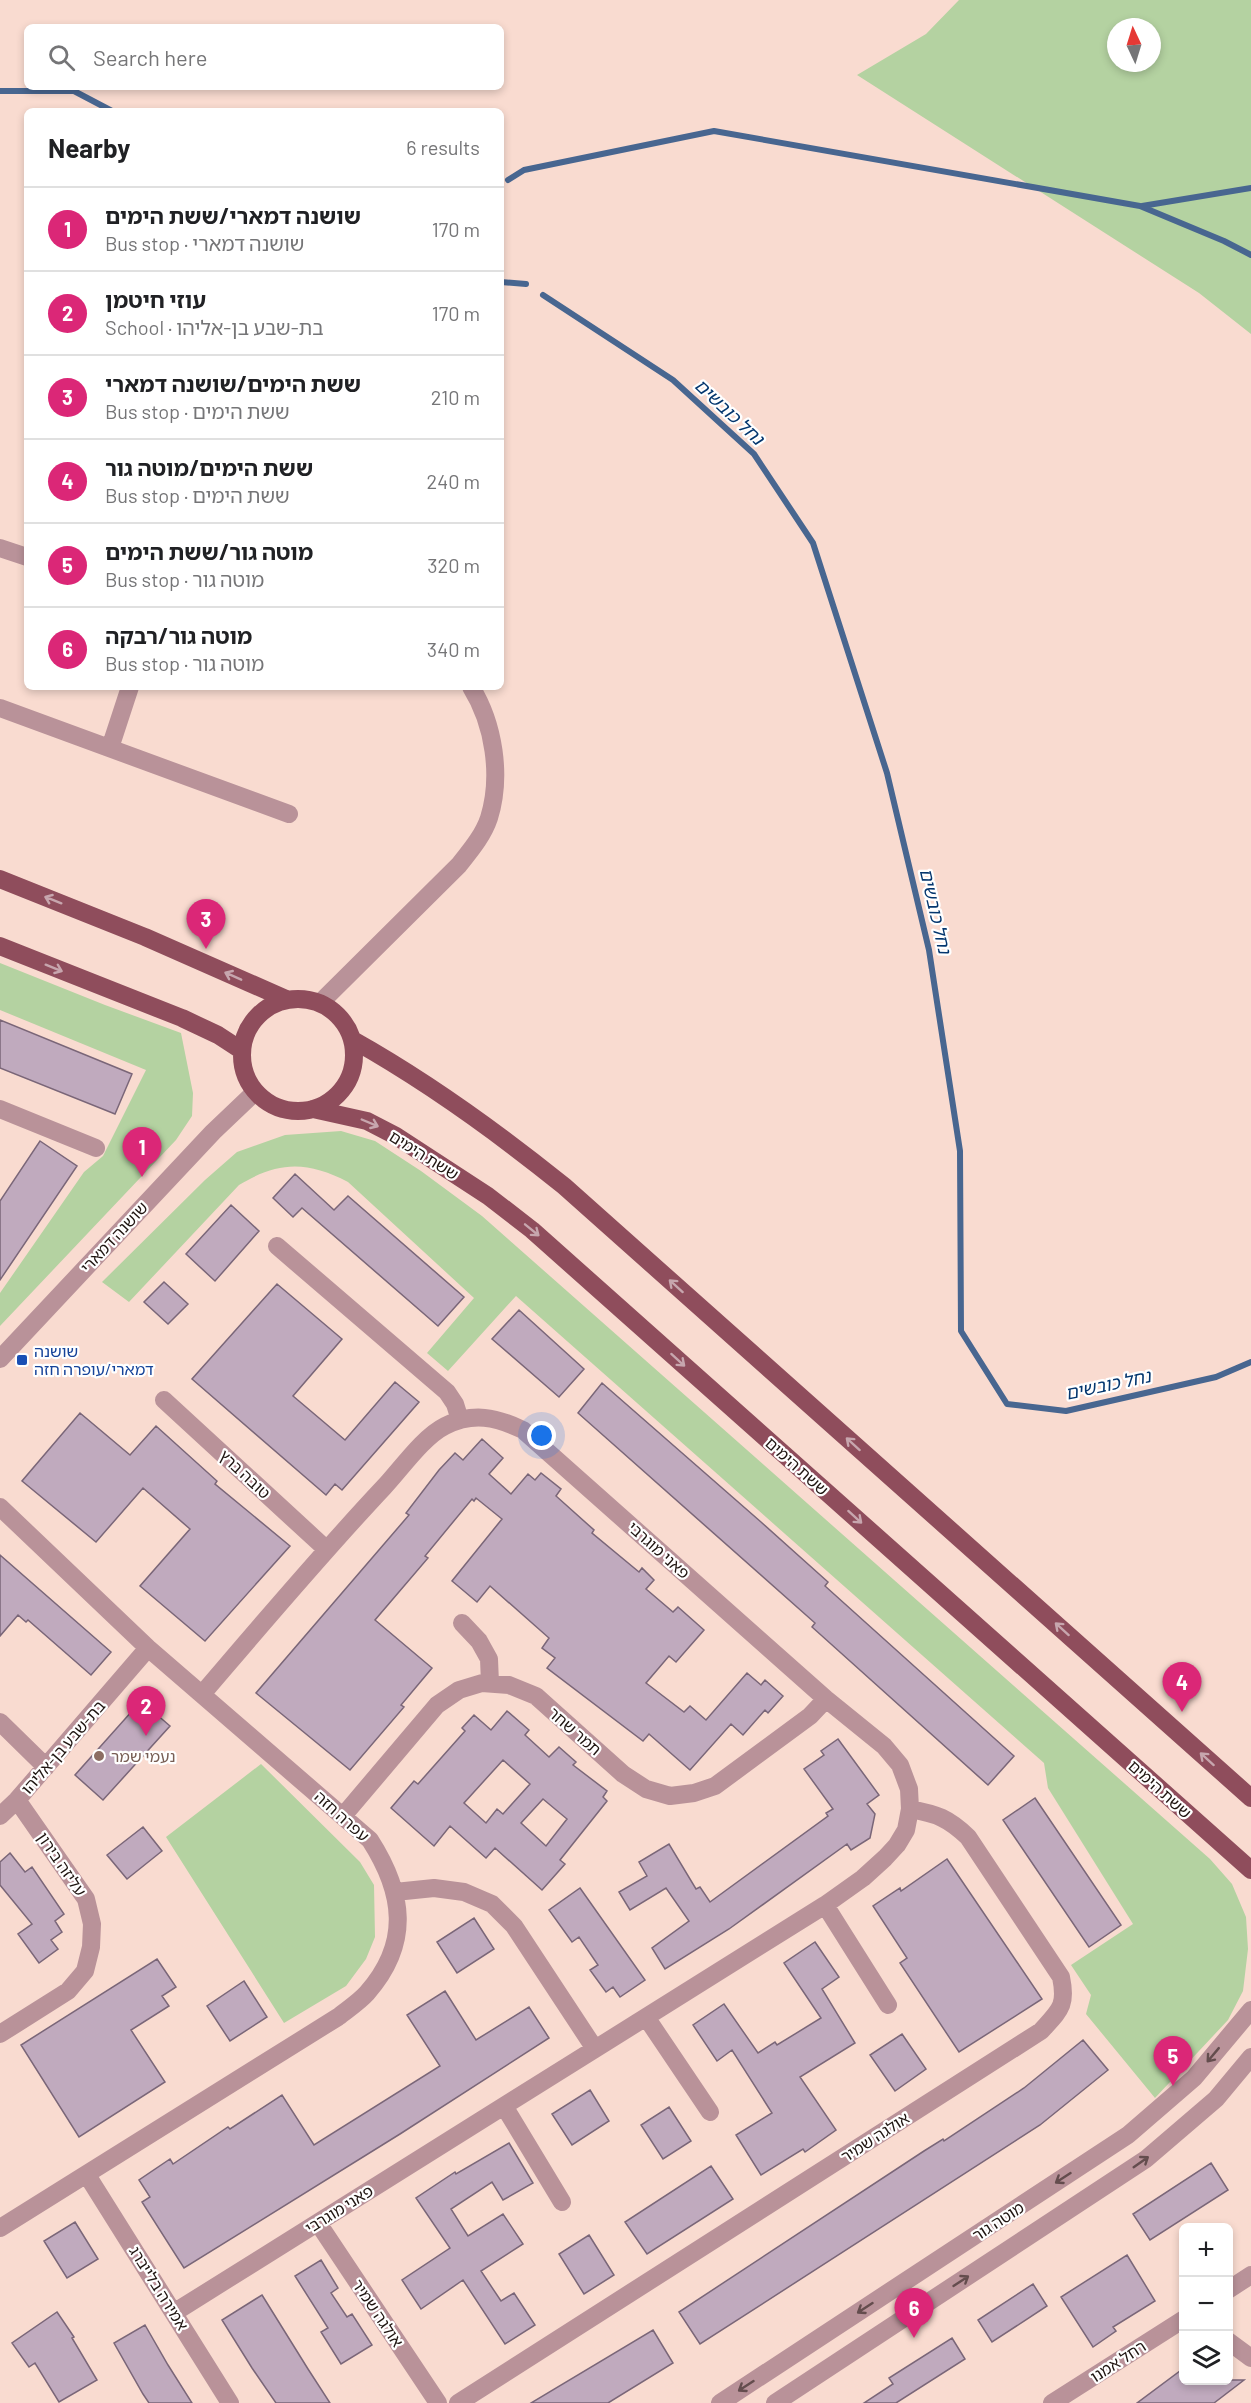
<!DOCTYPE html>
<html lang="en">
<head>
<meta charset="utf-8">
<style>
	body { margin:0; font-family:Barlow,"Noto Sans Hebrew",sans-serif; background:#f6f6f6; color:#202124 }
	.controls { position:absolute; right:18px; bottom:18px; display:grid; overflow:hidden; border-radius:9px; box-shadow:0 3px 9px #0003 }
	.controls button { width:54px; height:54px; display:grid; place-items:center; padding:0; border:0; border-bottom:2px solid #e0e0e0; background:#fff; color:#202124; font:30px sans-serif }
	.compass { position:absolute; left:1107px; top:18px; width:54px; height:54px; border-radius:50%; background:#fff; box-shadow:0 3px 9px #0003; rotate:356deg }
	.you { position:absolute; left:542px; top:1436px; width:21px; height:21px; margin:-15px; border:4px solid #fff; border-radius:50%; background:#1a73e8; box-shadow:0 0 0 9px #1a73e833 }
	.badge { display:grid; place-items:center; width:39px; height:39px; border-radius:50%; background:#db2777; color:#fff; font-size:20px; font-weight:700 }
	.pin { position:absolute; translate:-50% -50px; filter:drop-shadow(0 2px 3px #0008) }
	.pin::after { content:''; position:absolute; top:32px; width:21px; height:18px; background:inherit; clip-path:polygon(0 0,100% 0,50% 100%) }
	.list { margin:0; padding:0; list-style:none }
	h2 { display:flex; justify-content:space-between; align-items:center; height:78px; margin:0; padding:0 24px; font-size:26px }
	h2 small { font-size:20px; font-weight:400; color:#757577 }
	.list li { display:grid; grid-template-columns:39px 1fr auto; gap:18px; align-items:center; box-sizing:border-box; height:84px; padding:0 24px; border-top:2px solid #e0e0e0 }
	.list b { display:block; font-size:22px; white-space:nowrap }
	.list p { margin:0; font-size:20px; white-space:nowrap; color:#757577 }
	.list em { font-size:20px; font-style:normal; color:#757577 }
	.icon { flex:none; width:33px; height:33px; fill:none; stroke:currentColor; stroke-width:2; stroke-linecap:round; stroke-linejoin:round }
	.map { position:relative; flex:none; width:1251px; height:2403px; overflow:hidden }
	.search { position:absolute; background:#fff; box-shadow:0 3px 9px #0003; left:24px; top:24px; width:480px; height:66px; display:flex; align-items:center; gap:15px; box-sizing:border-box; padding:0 21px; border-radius:9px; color:#757577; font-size:22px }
	.panel { position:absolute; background:#fff; box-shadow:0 3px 9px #0003; left:24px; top:108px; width:480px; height:582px; border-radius:9px }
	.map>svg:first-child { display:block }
	.green { fill:#b4d2a1; fill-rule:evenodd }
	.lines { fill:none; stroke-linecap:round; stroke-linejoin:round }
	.stream { stroke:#486690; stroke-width:6 }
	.building { fill:#c0aabe; stroke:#7a6678; stroke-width:1.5; fill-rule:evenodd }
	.minor { stroke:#b99299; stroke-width:18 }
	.major { stroke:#8f4d5c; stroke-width:18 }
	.oneway { stroke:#c7a6ae }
	.oneway2 { stroke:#644d4e }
	.transit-dot { fill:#1a4fb4; stroke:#fff; stroke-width:2 }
	.education-dot { fill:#8d6e63; stroke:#fff; stroke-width:2 }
	.labels { text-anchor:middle; stroke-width:4.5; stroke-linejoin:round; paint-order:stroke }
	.street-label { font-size:16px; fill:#1f1511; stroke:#fff }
	.transit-label { font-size:16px; fill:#164399; stroke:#fff; text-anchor:start }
	.education-label { font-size:16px; fill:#785e54; stroke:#fff; text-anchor:start }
	.water-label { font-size:18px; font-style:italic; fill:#04366e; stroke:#fff }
</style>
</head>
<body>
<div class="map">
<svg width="1251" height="2403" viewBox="0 0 1251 2403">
	<rect width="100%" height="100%" fill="#f9dbd0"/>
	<path class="green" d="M959,0H1251V334L1199,293L857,75L926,34ZM1116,27H1152V63H1116Z
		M0,963L105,1005L181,1033L193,1093L192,1116L176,1140L0,1326V1293L84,1172L103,1156L146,1070L0,1010Z
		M341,1131L375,1141L421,1171L482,1216L1210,1859L1232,1884L1246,1917L1248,1949L1243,1991L1228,2020L1155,2098L1086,2014L1091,1995L1071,1965L1133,1924L1048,1788L1044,1763L516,1296L448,1371L427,1353L474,1298L348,1182C307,1161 279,1161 239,1185L129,1302L102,1282L205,1180L237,1152L285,1135Z
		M261,1764L360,1862L374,1885L375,1937L366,1959L346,1986L284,2023L166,1837Z"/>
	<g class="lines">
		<path class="stream" d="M0,91H74L112,111
			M508,180L524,170L714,131L1140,206L1224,241L1251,255
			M1142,206L1251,188
			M501,282L526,284
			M543,295L673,380L754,454L813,543L887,773L929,950L960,1151L961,1331L1007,1404L1066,1411L1216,1377L1251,1362"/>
	</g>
	<path class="building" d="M0,1020L132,1074L115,1114L0,1068Z
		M40,1141L77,1166L0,1280V1201Z
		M295,1174L334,1210L348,1196L464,1297L438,1326L302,1208L293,1217L273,1198Z
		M231,1205L259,1231L215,1281L186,1254Z
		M164,1282L188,1304L168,1324L144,1302Z
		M277,1284L342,1339L293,1396L345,1440L395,1382L419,1402L342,1490L335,1484L326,1495L192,1379Z
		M519,1310L584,1369L559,1397L492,1339Z
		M602,1383L761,1522L828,1582L825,1586L1014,1756L988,1785L812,1627L815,1623L578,1413Z
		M80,1413L130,1455L156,1426L217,1481L215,1484L290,1546L205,1641L140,1586L190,1529L143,1488L96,1542L22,1481Z
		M482,1439L503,1458L489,1474L511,1494L528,1474L535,1480L541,1473L561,1489L556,1496L594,1530L592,1533L639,1572L642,1568L654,1580L646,1589L673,1612L678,1607L704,1630L676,1662L669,1656L646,1683L684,1712L690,1706L706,1720L747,1673L761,1685L765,1680L783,1696L768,1713L765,1710L743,1735L731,1724L690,1770L649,1734L643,1741L547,1668L555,1658L542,1648L549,1638L490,1586L477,1602L452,1581L502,1519L476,1498L474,1501L472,1499L425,1556L428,1558L375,1620L432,1668L401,1705L404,1707L350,1770L256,1693L409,1515L406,1513L439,1470L455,1453L463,1460Z
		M0,1555L111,1652L91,1675L28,1620L26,1622L18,1615L0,1636Z
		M141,1701L170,1726L103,1800L75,1775Z
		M507,1711L529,1730L525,1735L549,1757L559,1747L576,1762L573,1765L607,1791L603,1797L607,1801L560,1860L565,1864L542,1890L495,1848L486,1858L450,1826L434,1846L391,1808L414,1781L418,1784L465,1731L462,1728L474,1715L491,1730ZM503,1760L530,1784L503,1814L497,1809L486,1823L464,1803ZM543,1799L567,1819L546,1846L521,1823Z
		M838,1739L879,1795L867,1804L875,1814L870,1838L851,1850L847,1844L729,1929L665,1969L652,1948L689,1921L666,1888L630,1910L619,1892L647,1876L639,1862L669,1844L696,1889L700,1887L710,1902L828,1816L826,1813L833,1809L804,1769L824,1755L821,1751Z
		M1035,1798L1121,1925L1089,1947L1003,1820Z
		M143,1827L162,1851L127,1879L107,1855Z
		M10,1853L25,1872L32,1867L64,1914L55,1921L62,1932L51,1940L58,1949L39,1963L18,1934L32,1924L0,1885V1862Z
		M947,1859L1042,1999L959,2052L900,1963L907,1958L873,1906L900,1888L901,1891Z
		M580,1888L645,1980L620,1997L613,1987L606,1992L590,1970L598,1965L579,1937L572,1942L549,1910Z
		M474,1918L494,1949L457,1973L437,1942Z
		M815,1942L839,1977L822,1989L855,2043L800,2077L836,2130L805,2152L803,2149L761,2175L736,2135L772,2113L732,2050L717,2061L693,2025L724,2004L758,2053L775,2042L777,2045L821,2018L784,1963Z
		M157,1959L176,1987L162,1996L169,2006L131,2030L165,2082L79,2137L21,2045Z
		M244,1981L267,2017L230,2041L207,2006Z
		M445,1991L476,2040L529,2007L549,2038L400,2134L184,2268L142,2202L150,2197L139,2180L170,2159L173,2164L228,2127L230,2129L282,2095L314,2145L440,2066L407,2015Z
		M902,2034L926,2069L895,2091L870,2055Z
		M1083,2040L1108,2070L1040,2125L700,2344L679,2312L924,2151L943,2139L944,2141L1024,2088Z
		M590,2090L609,2121L572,2145L552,2114Z
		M669,2107L691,2141L663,2159L641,2125Z
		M509,2143L533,2183L503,2200L492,2182L451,2209L468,2236L503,2214L523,2244L481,2271L501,2301L514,2293L535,2325L505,2344L463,2280L421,2309L402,2280L450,2248L416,2198L455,2172L456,2174Z
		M1211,2163L1228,2190L1150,2240L1133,2214Z
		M711,2166L733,2199L647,2254L625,2222Z
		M75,2222L98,2259L67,2278L44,2241Z
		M589,2235L614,2275L584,2294L559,2254Z
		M1127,2255L1155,2301L1113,2327L1116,2331L1093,2347L1061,2297Z
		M321,2260L338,2288L331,2293L347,2317L352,2314L372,2345L341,2364L321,2332L328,2328L295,2276Z
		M1033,2284L1047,2306L992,2342L978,2320Z
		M262,2295L308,2369L330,2403H276L252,2368L222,2320Z
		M57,2312L74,2337L72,2338L97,2380L59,2402L35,2363L29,2367L12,2343Z
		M145,2325L168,2365L192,2403H149L143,2394L114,2343Z
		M653,2330L673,2363L608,2403H531Z
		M952,2338L965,2359L896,2403H864L893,2384L889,2378Z
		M1184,2368V2380H1244L1214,2403H1137Z"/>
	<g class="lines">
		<path class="minor" d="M0,548L27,557
			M0,708L289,814
			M110,748L130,687
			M320,1003L459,865C470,851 483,836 489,818C502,776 494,724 471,687
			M0,1109L96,1148
			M277,1246L447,1392L455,1404L460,1420
			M0,1359L213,1132L255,1092
			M164,1400L326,1549
			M0,1507L148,1648L370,1840C404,1893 411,1943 367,1993C359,2002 348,2009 338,2017L0,2228
			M462,1623L479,1641L489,1659L490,1683
			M0,1722L46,1767
			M0,1816L17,1800L148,1648
			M343,1816L437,1705L459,1690L482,1683L509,1685L536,1696L623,1774L646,1789L670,1796L694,1793L715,1786L810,1716L826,1699
			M395,1892L434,1888L464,1892L492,1904L514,1926L595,2049
			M825,1905L888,2005
			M646,2017L710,2112
			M0,2034L68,1991L85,1971L91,1947L92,1924L86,1899L17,1800
			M504,2106L562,2202
			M87,2175L230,2403
			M318,2223L438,2403
			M1228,2290L1251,2275
			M175,2312L825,1905L863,1878L885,1858L897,1845L906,1830L910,1809L909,1789L900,1765L884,1746L826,1699L523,1430C496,1417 473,1412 445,1426C423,1437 401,1469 384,1487C321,1554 262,1624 203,1693
			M1228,2341L1251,2358
			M458,2403L1041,2031C1060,2010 1067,2006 1061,1977L968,1837C948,1818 937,1814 910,1809
			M720,2403L1128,2135L1194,2078L1251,2010
			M775,2403L1146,2159L1216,2099L1251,2057
			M1052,2403L1184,2319"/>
		<path class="major" d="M0,879L145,937L286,999
			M0,946L182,1018L218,1035L241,1050
			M242 1055a56 56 0 1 1 112 0a56 56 0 1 1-112 0Z
			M353,1040C428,1082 497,1132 564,1186L1251,1798
			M313,1109L367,1121L396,1136L488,1196L532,1230L1251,1870"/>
	</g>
	<defs><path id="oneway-shaft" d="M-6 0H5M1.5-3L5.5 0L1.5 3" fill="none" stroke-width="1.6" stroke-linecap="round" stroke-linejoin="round" transform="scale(1.5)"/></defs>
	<g class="oneway">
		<use href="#oneway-shaft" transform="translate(53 900) rotate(-158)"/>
		<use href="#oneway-shaft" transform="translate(54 968) rotate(22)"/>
		<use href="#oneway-shaft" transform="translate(233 976) rotate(-156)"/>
		<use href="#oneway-shaft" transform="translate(370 1123) rotate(23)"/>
		<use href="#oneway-shaft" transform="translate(532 1230) rotate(39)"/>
		<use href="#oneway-shaft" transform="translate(676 1286) rotate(-138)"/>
		<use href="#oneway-shaft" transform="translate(678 1360) rotate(42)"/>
		<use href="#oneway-shaft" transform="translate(853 1444) rotate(-138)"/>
		<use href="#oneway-shaft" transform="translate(855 1517) rotate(42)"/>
		<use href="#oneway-shaft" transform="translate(1062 1629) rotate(-138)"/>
		<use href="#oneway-shaft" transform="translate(1207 1759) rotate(-138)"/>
	</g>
	<g class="oneway2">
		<use href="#oneway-shaft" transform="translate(1213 2055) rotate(130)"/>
		<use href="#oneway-shaft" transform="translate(1141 2162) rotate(-35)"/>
		<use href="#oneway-shaft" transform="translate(1063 2178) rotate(147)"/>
		<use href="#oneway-shaft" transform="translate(961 2281) rotate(-33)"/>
		<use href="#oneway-shaft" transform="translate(865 2308) rotate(147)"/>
		<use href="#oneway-shaft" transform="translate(746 2386) rotate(147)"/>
	</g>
	<rect class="transit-dot" x="16" y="1354" width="12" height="12" rx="3"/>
	<circle class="education-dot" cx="99" cy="1756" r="6"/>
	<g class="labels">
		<g class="street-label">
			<text transform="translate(424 1155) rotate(32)" y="6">ששת הימים</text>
			<text transform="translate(114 1237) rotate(-47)" y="6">שושנה דמארי</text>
			<text transform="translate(797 1466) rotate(42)" y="6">ששת הימים</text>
			<text transform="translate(245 1474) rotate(43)" y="6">טובה ברץ</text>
			<text transform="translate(659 1550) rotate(42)" y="6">פאני מוגרבי</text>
			<text transform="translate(575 1731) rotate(41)" y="6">תמר שחר</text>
			<text transform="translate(63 1747) rotate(-49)" y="6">בת-שבע בן-אליהו</text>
			<text transform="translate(1160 1789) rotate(42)" y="6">ששת הימים</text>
			<text transform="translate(342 1816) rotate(42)" y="6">עפרה חזה</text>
			<text transform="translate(62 1864) rotate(56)" y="6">עליזה בירון</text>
			<text transform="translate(875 2137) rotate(-33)" y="6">אולגה שמיר</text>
			<text transform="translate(339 2209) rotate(-32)" y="6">פאני מוגרבי</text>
			<text transform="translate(998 2221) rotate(-33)" y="6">מוטה גור</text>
			<text transform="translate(159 2288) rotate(58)" y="6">אמירה בלייברג</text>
			<text transform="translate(378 2313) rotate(56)" y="6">אולגה שמיר</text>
			<text transform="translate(1118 2361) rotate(-33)" y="6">רחל אמנו</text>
		</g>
		<g class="transit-label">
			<text x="34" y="1357">שושנה<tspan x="34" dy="18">דמארי/עופרה חזה</tspan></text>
		</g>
		<g class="education-label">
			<text x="111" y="1762">נעמי שמר</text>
		</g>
		<g class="water-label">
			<text transform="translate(729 412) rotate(43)" y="6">נחל כובשים</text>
			<text transform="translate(935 911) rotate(77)" y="6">נחל כובשים</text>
			<text transform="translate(1108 1385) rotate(-12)" y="6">נחל כובשים</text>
		</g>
	</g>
</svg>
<div class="controls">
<button>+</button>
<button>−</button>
<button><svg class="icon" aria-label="layers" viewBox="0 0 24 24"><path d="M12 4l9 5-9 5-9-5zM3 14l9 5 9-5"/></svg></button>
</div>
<svg class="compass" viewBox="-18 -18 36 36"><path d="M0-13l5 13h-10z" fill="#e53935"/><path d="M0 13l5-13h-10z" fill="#757577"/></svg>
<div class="you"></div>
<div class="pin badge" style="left:142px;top:1177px">1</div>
<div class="pin badge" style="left:146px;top:1736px">2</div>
<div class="pin badge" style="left:206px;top:949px">3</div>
<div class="pin badge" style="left:1182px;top:1712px">4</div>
<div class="pin badge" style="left:1173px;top:2086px">5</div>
<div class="pin badge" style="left:914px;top:2338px">6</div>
<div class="search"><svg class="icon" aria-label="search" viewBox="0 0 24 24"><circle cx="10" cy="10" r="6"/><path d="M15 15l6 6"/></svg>Search here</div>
<section class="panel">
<h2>Nearby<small>6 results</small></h2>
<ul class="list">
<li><span class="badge">1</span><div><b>שושנה דמארי/ששת הימים</b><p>Bus stop · שושנה דמארי</p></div><em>170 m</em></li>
<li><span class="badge">2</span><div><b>עוזי חיטמן</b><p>School · בת-שבע בן-אליהו</p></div><em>170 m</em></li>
<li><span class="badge">3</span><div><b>ששת הימים/שושנה דמארי</b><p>Bus stop · ששת הימים</p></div><em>210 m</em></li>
<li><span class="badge">4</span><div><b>ששת הימים/מוטה גור</b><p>Bus stop · ששת הימים</p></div><em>240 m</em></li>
<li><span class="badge">5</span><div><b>מוטה גור/ששת הימים</b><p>Bus stop · מוטה גור</p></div><em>320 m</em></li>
<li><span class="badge">6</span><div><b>מוטה גור/רבקה</b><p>Bus stop · מוטה גור</p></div><em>340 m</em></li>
</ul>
</section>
</div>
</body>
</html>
